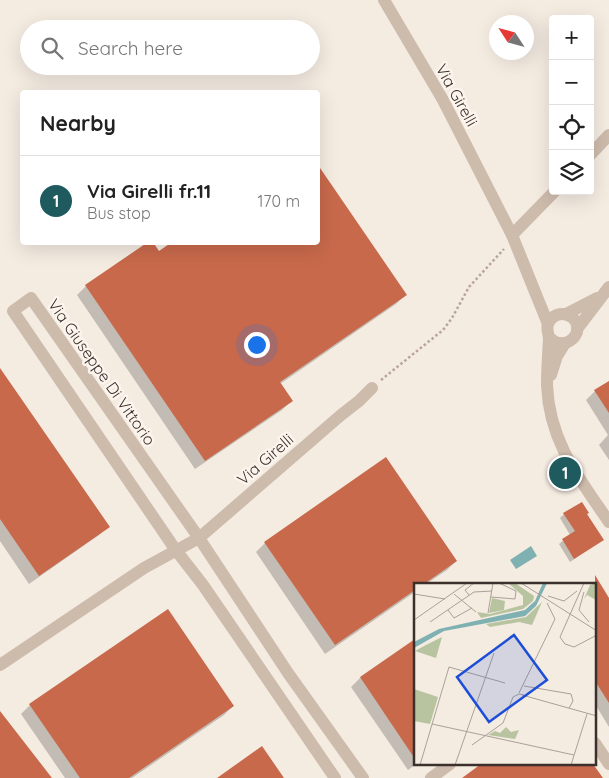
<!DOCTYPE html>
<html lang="en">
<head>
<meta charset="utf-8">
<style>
	body { margin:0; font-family:Quicksand,sans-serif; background:#f6f6f6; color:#222 }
	.controls { position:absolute; right:15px; top:15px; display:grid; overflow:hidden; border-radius:5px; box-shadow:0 5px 20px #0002 }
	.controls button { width:45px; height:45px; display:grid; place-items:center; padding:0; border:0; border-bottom:1px solid #e0e0e0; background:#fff; color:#222; font:25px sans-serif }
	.compass { position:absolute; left:489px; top:15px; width:45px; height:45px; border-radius:50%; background:#fff; box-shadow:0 5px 20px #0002; rotate:306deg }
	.you { position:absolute; left:256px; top:344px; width:18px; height:18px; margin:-12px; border:4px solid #fff; border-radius:50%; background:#1a73e8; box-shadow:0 0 0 8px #1a73e833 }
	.badge { display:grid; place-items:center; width:32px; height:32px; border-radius:50%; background:#1f5a5e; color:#fff; font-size:16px; font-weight:700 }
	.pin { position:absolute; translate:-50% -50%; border:2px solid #fff; box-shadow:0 1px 5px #0006 }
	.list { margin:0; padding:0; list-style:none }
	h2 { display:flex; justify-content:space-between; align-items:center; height:65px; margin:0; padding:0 20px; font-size:21px }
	h2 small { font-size:16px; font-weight:400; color:#767676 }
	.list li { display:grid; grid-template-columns:32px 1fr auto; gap:15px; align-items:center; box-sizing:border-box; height:90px; padding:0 20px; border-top:1px solid #e0e0e0 }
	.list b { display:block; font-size:19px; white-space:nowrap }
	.list p { margin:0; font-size:16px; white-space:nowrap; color:#767676 }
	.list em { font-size:16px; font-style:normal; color:#767676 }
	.icon { flex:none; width:28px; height:28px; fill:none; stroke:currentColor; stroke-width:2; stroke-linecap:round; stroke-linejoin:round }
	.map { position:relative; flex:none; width:609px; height:778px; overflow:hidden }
	.search { position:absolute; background:#fff; box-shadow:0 5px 20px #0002; left:20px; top:20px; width:300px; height:55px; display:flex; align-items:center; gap:12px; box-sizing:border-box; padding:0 18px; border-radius:28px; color:#767676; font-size:19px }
	.panel { position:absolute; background:#fff; box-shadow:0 5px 20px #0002; left:20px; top:90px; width:300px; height:155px; border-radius:5px }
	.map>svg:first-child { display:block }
	.water { fill:#7fb0b2 }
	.shadow { fill:#0003 }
	.building { fill:#c8694b }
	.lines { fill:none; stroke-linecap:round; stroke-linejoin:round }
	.path { stroke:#b9a596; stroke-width:2.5; stroke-dasharray:2.5 2.5; stroke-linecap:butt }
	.minor { stroke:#cdbbac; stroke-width:12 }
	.labels { text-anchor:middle; stroke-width:5; stroke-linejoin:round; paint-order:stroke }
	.street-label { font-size:16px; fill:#3b302b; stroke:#fbf5ee }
	.inset-road { fill:none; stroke:#aaa098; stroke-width:1 }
	.view { fill:#1d4ed8; fill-opacity:0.15; stroke:#1d4ed8; stroke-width:2.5 }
	.inset-edge { fill:none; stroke:#3b302b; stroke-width:2.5 }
</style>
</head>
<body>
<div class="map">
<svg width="609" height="778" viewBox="0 0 609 778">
	<rect width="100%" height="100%" fill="#f4ebe1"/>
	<path class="water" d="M531,546L537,556L516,569L510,560Z"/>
	<path class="shadow" d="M318,167L405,295L396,304L280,384L291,401L282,410L195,469L77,295L86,286L150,242L159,253L318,242Z
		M0,370L108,526L99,535L29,584L0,541Z
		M609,382V460L599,445L608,435L586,400L595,391Z
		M564,514H586L602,540L570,562L559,544L570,535L560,518Z
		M265,543L456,561L447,570L426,584H415V592L325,654L256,552Z
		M595,590L609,600V727L595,704Z
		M415,641L416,764L408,770L351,687L360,678Z
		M30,705L233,706L224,715L132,778H65L21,714Z"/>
	<path class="building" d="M318,165L407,295L280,382L293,401L205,461L85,285L148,242H153L159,251L172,242H318Z
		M0,368L110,527L39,576L0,519Z
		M609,381V413L594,390Z
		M386,457L457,561L424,584H415V590L335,645L264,542Z
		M582,502L589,513L587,514L604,540L574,559L562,539L575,531L563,513Z
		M595,575L609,598V703L595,681Z
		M168,609L234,706L129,778H80L29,704Z
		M415,639V759L360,677Z
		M0,711L52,778H0Z
		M262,746L284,778H217Z
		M481,764H593L603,778H462Z"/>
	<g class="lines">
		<path class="path" d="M381,380L443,330L452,318L469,287L504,249"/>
		<path class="minor" d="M384,0L443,100L512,235L548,324
			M590,155L609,135
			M512,235L555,191
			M566,314L597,298
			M577,329L609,287
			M549,337C565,354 587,332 573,318C569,315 567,314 562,314C556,314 550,318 548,324C546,330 549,334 549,339C548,355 547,369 547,385C549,441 579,478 609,522
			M551,375L557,356L565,343
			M0,665L144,568L199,538L341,415L359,401L372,388
			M595,743L609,764
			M335,778L203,585L175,549L13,311L31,298L199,538L288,673L363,778
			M431,778L450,764"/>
	</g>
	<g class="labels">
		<g class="street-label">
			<text transform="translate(457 95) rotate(61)" y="6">Via Girelli</text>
			<text transform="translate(102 372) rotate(55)" y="6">Via Giuseppe Di Vittorio</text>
			<text transform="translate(265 459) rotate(-41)" y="6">Via Girelli</text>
		</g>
	</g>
	<g transform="translate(414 583)">
		<rect width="182" height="182" fill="#f4ebe1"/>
		<path d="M94,0H101L120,13L119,18L109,26L67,35L63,29L76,31L109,22V13ZM182,0V17L173,12L170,16L176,2ZM78,15L91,18L90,27L75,30ZM128,19L118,42L105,39L76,44L72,41L112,34ZM28,54L22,75L1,68L12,62ZM0,106L24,114L16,141L0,138ZM92,144L97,149L105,147L101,156L74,152L81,148L86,150Z" fill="#b8c4a0"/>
		<path d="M129,0H133L122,23L111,33L30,48L0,65V59L25,46L111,27L121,18Z" fill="#7fb0b2"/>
		<path class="inset-road" d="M107,0L183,48M170,0L146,54L151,61L160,64L183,52M170,9L165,27L175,39M0,11L31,16M40,11L62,29M55,12L51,7L60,0M134,13L150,18L163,8M77,14L101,16L102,8L85,0M34,27L40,35L58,25M74,30L79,0M0,37L53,0M16,39L60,9L78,8M110,103L157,111L159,118L155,125M105,110L141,36L133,20M108,112L183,133M18,141L160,172M58,162L89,140L99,114L105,111L110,112M6,182L35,84L91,100M41,182L80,70M157,182L173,131"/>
		<path class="view" d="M100,52L133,97L75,139L43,94Z"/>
		<rect width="182" height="182" class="inset-edge"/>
	</g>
</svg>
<div class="controls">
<button>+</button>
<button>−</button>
<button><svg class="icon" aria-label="locate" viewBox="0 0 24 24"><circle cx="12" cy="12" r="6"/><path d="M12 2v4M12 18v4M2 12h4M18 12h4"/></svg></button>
<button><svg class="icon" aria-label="layers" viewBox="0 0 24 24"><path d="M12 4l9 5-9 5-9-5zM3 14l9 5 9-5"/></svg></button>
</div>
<svg class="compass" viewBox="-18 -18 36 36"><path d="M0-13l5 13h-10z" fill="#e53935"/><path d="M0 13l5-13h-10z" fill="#767676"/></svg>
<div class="you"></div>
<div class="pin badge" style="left:565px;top:473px">1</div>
<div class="search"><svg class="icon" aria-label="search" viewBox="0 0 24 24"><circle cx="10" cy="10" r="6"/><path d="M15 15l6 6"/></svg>Search here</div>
<section class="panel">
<h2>Nearby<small></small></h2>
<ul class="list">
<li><span class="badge">1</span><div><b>Via Girelli fr.11</b><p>Bus stop</p></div><em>170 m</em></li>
</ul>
</section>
</div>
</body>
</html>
